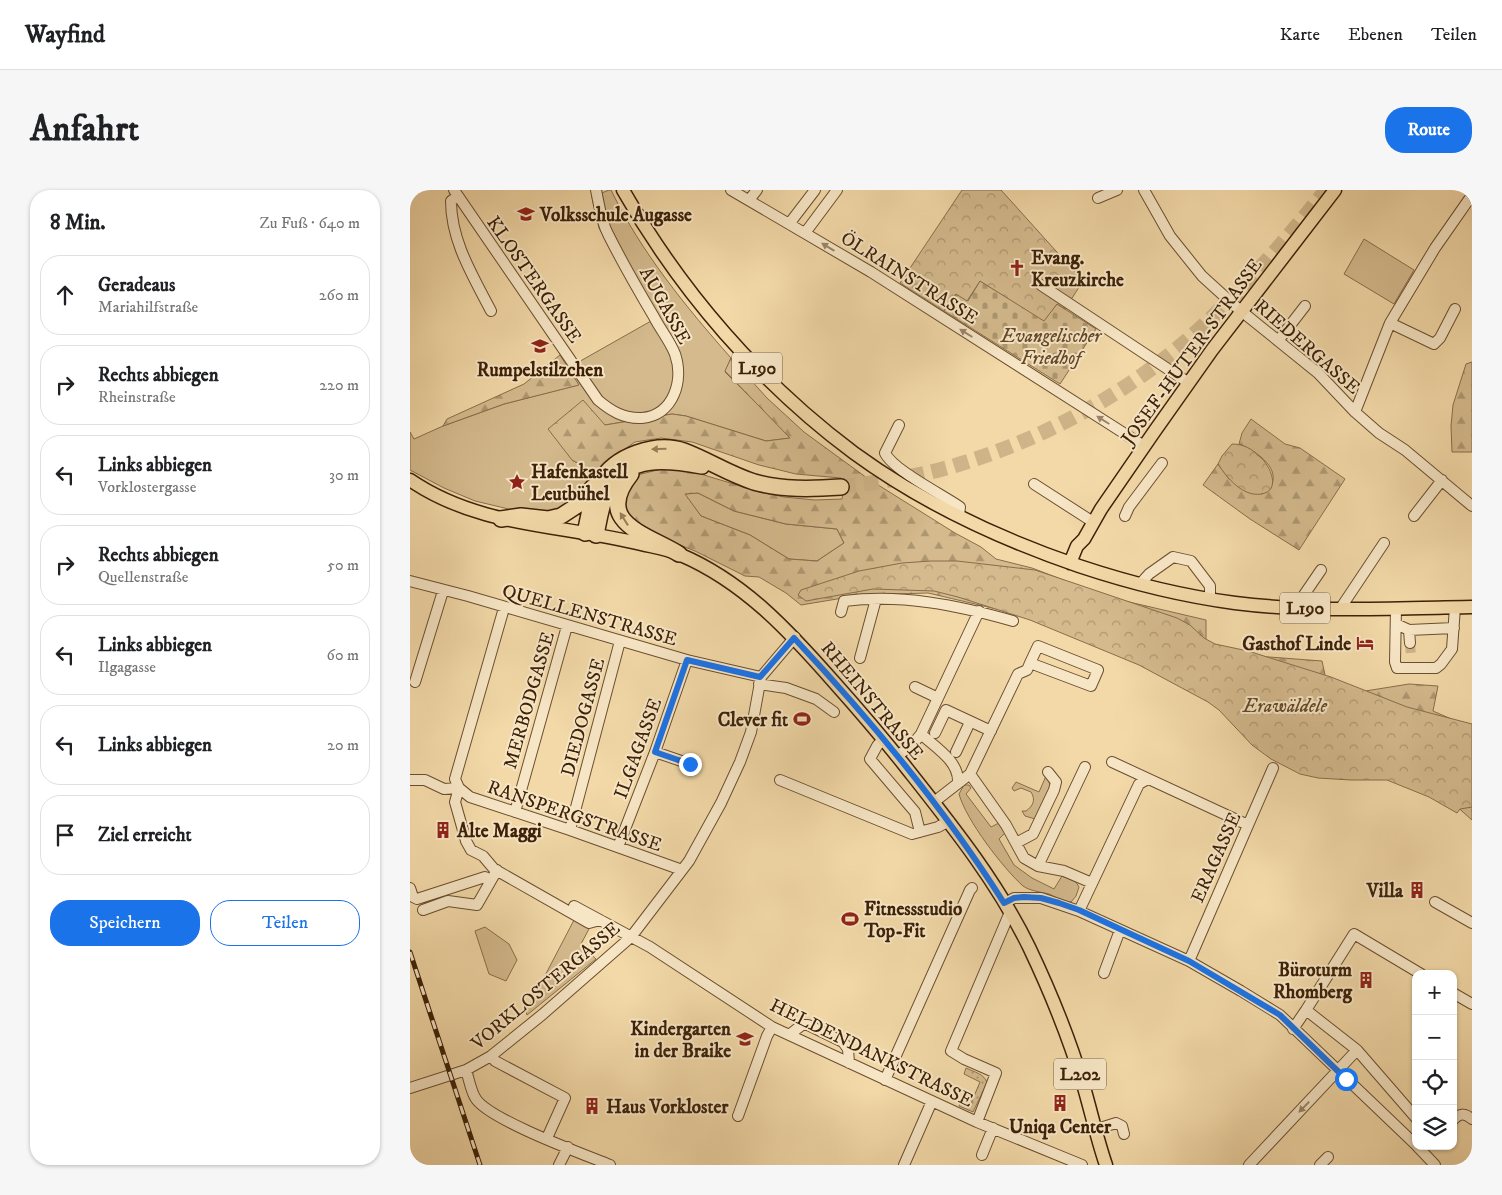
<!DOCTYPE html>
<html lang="de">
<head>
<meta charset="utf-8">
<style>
	body { margin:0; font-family:"IM FELL DW Pica",serif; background:#f6f6f6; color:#202124 }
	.controls { position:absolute; right:15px; bottom:15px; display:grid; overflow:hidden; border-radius:10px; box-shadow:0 1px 4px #0004 }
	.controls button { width:45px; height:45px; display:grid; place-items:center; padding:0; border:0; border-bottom:1px solid #e0e0e0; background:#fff; color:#202124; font:25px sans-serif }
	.stop { position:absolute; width:15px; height:15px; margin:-11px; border:4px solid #1a73e8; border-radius:50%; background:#fff }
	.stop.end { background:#1a73e8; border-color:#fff; box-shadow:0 1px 5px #0008 }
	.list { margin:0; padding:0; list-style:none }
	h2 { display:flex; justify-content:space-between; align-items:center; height:65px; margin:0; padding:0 20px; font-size:21px }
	h2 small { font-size:16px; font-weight:400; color:#757577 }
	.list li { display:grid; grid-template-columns:32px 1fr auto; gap:15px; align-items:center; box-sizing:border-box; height:80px; margin:0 10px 10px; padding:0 10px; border:1px solid #e0e0e0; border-radius:20px }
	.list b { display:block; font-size:19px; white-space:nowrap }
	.list p { margin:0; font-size:16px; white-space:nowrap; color:#757577 }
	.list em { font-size:16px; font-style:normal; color:#757577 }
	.actions { display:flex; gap:10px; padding:15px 20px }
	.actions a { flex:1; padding:11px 0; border:1px solid #1a73e8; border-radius:20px; text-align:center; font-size:18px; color:#1a73e8 }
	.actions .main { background:#1a73e8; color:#fff }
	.icon { flex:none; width:28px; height:28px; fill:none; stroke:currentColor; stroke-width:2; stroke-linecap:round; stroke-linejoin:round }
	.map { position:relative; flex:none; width:1062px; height:975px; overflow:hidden; border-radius:20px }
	header { display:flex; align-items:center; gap:30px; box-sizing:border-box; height:70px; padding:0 25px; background:#fff; border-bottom:1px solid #e0e0e0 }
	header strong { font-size:24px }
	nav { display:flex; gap:28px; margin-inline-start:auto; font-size:18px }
	.intro { display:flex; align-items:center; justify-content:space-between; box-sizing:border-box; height:120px; padding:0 30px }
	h1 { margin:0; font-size:35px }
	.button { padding:12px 22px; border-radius:20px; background:#1a73e8; color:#fff; font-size:18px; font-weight:700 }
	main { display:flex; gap:30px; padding:0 30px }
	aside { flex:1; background:#fff; border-radius:20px; box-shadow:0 1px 4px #0004 }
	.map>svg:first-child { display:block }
	.grass { fill:#d4ba8d; stroke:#886e4a }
	.forest { fill:url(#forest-firs); stroke:#886e4a; fill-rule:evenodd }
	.cemetery { fill:url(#cemetery-stones); stroke:#886e4a }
	.park { fill:url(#park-crowns); stroke:#886e4a }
	.garden { fill:url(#garden-dots); stroke:#886e4a }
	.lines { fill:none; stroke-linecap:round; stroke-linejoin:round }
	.minor-tunnel { stroke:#ceb488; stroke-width:10; stroke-dasharray:10 5; stroke-linecap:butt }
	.highway-tunnel { stroke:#ceb488; stroke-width:15; stroke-dasharray:15 8; stroke-linecap:butt }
	.minor-casing { stroke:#6a4f30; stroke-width:12 }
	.major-casing { stroke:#3c2108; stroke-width:15 }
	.highway-casing { stroke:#3c2108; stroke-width:18 }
	.minor { stroke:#f7e6c6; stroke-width:10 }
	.major { stroke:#f3d9a8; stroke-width:12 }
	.highway { stroke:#f3d9a8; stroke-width:15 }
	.rail-casing { stroke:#3c2108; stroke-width:5 }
	.rail { stroke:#f7e6c6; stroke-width:3; stroke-dasharray:9; stroke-linecap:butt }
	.oneway { fill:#9a8467 }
	.oneway2 { fill:#987d58 }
	.route { stroke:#1a73e8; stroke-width:6 }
	.labels { text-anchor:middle; stroke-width:4; stroke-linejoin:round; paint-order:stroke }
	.shield { fill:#f7e6c6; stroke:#745c41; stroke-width:1 }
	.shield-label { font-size:18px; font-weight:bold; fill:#3c2108 }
	.poi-label { font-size:19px; font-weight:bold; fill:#3c2108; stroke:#f7e6c6; text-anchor:start }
	.street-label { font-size:19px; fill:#3c2108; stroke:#f7e6c6 }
	.park-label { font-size:19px; font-style:italic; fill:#624729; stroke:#f7e6c6 }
</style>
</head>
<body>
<header>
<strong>Wayfind</strong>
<nav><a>Karte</a><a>Ebenen</a><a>Teilen</a></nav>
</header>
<div class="intro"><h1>Anfahrt</h1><a class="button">Route</a></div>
<main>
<aside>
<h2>8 Min.<small>Zu Fuß · 640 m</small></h2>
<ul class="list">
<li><svg class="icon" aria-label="ahead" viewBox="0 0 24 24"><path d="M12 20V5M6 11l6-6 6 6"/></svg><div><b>Geradeaus</b><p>Mariahilfstraße</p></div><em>260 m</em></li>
<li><svg class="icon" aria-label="right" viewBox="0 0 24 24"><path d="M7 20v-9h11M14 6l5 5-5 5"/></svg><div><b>Rechts abbiegen</b><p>Rheinstraße</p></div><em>220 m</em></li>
<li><svg class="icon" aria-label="left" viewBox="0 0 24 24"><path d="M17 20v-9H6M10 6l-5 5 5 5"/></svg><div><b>Links abbiegen</b><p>Vorklostergasse</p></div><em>30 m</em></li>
<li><svg class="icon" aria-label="right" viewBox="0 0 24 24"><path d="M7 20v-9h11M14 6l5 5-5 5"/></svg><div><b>Rechts abbiegen</b><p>Quellenstraße</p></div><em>50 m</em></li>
<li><svg class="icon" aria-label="left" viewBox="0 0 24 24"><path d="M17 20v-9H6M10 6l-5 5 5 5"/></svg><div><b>Links abbiegen</b><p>Ilgagasse</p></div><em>60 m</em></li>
<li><svg class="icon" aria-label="left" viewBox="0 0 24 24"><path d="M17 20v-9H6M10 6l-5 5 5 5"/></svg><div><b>Links abbiegen</b></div><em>20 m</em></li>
<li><svg class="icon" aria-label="arrive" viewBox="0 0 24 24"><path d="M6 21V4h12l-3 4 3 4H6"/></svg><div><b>Ziel erreicht</b></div></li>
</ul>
<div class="actions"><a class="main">Speichern</a><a>Teilen</a></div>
</aside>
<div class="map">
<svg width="1062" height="975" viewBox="0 0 1062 975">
	<defs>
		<pattern id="forest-firs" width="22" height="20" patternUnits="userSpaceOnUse" patternTransform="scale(1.25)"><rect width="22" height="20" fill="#d4ba8d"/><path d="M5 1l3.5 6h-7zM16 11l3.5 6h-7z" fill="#ad9771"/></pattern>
		<pattern id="cemetery-stones" width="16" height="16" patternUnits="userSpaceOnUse" patternTransform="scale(1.25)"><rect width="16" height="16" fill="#d4ba8d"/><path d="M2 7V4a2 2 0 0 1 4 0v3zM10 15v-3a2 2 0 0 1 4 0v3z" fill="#ad9771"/></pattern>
		<pattern id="park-crowns" width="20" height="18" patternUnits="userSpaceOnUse" patternTransform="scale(1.25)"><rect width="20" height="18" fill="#d4ba8d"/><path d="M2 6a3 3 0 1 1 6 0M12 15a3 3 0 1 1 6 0" fill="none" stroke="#ad9771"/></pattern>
		<pattern id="garden-dots" width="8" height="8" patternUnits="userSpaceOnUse" patternTransform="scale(1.25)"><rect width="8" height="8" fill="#d4ba8d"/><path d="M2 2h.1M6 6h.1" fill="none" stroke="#ad9771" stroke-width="1.8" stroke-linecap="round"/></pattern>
	</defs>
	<rect width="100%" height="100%" fill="#f3d9a8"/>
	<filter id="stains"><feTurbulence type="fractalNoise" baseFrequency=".004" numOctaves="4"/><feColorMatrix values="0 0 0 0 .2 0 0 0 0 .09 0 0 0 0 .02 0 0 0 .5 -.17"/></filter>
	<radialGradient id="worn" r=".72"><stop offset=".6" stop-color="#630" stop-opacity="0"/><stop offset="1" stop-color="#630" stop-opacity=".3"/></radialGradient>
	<path class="grass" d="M199,0H201C231,62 276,117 321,168L315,182L381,248L356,251L276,226L262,224L195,235L162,270L186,283L168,309L146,322L107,321L65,311L34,298L0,280V242L4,249L33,236L94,214L168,195L158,178L241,131L189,38L182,7Z
		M954,49L1004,80L984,114L934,84Z
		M288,303L324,321L376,334L427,339L434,353L407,371L379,369L340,345L291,326L274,304Z
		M636,586L641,596L625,629L615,626L612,621H616C623,616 626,610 621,602L611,598L604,601L602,598L606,592L629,602Z
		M554,595H559L561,598L556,604L581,637L589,633L595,643L589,649L604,675L622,688L644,699L652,686L666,692L669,697L666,706L661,712C653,712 646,707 639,704C631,702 620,701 613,696C593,678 556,630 549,604Z
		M164,730L179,739L171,754L186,769L117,825L116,822Z
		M75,737L99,754L107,770L96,791L79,784L65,741Z"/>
	<path class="forest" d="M150,165L169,195L94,214L33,236L37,229L114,194Z
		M321,168L357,208L394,242L457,288L545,343L571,357L586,369L622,378L698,407L796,430V458L846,466L912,471L917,494L943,503L999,494L1028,496L1023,521L1062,538V630L1017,590L612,425L518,403L451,405L391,415L376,403L349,387L335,386L285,361L242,344L220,330L213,313L223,289L231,284L256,278L284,282L350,302L374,307L405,310L432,309L433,301L431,288L386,284L349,275L282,252L251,248L225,252L199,270L186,283L162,270L138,239L173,210L195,235L262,224L276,226L356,251L380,248L315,181ZM288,303L324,321L376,334L427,339L434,353L407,371L379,369L340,345L291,326L275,304Z
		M1062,172V262H1042L1041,236L1043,215L1056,174Z
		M841,229L875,254L890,258L935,289L889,360L840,329L793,295L808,274L819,289L851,304C856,303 860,300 862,294C869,276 844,260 829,254L832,243Z"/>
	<path class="cemetery" d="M570,91L634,130L647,114L686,139L650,194L534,121L546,104L558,111Z"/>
	<path class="park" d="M552,0H591L673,91L655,119L647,114L634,131L570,91L557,111L546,104L534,121L490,93Z
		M822,254C834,254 842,259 850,267C860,275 872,301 851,304C833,307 817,288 808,274L812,266Z
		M521,371H547L625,380L767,428L780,435L794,448L805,454L838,461L921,487L997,517L1062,534V617L1050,619L1047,623L1019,607L977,590H941L908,588L890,584L861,569L842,555L809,520L798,512L729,475L620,430L548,407L524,401L463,399L396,411L388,405L391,400L449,381L492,373Z"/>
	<path class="garden" d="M556,878C564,882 575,884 577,893L563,922L549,916L550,914L559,918L570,892L554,884Z"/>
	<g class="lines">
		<path class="minor-tunnel" d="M1000,453L1001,467"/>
		<path class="highway-tunnel" d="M431,297C471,292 512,286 550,274C632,249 709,208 775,152C827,107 873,54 916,0"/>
		<g class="minor-casing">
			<path id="minor" d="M44,0L188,210C201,221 214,229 232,228C264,225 274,190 265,164C260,151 250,139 244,127C228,100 212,72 198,44C191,31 189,14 186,0
				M321,0L461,82L734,256
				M734,0L760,46L792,86L825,116L908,183L945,222L969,243L995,260L1062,316
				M48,6L41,11C41,51 63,86 81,121
				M688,8L707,0
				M339,10L347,0
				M379,34L405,0
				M395,43L427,0
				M631,95L779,193
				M980,133L1024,154L1030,148L1045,119
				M868,151L895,116
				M945,222L980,133L1025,58L1062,5
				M489,235L475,263C483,280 533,305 550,317L549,325
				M624,294L683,332
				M715,326L719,317L752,273
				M1004,326L1032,290
				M0,391L58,406L277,470L351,487
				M730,394L739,384L763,367L781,371L800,396V409
				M94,418L45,589L49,598L45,612L56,651L61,660L73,666L84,679L179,733L190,730
				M885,418L911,380
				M986,418L985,472L987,478H1026L1031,474L1042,459L1045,417
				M930,419L974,353
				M431,422L434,411C492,404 547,415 603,431
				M986,434L999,440L1044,438
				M999,440L1000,453
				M450,468L466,409
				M5,492L33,401
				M349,494L376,498L406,509L424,522
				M505,497L528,508
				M525,543L536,520L581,541
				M511,544C525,557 549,571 548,592
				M473,549L467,556L460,569L505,622L510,642
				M245,562L280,574
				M546,562L560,532
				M487,566L502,555L511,544L569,421
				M702,572L838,635
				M560,584L608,484L617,480L620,473L681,496L688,480L628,456L620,473
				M0,590H15L34,599L49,598
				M370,590L502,644L528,637L539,631
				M49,598L60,607L160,640L272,680
				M524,612L560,584L596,635L614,668L628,676L654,681L682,693
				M105,622L157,436
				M160,640L210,451
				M606,653L623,644L644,600L646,592L638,582
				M208,657L245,562L277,470
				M628,676L675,577
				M0,698L3,707L7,709L75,687L81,690
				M1025,712L1062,733
				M595,713L604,708H631L669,721L779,771L831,801L870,825L1006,955
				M164,716L240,757L362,837L567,932L672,975
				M13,720L38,711L67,715L87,680
				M669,721L729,594L738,589
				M779,771L863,578
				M694,783L710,740
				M1043,803L1062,814
				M896,820L944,744L1011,784
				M883,839L896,820L947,860L1006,928
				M379,845L392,835H398L433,852L438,859L439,873
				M81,866L85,871L155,908L137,948
				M56,880C59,889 61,902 66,909C80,930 173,964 200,975
				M475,890L560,700L562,698
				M0,898L56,880L81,866L133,824L221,747L279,671L311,613L330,572L341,542L351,487L385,447
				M328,926L357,846L362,837
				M1043,930C1050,923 1054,923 1062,929
				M567,932L586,883L554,869L541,861L600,722
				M687,939L706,933L712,936L714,944
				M1007,956L1025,975
				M572,965L583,938
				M149,975L158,957
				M494,975L522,911
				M839,975L947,860
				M910,975L918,967"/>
		</g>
		<g class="major-casing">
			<path id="major" d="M213,0C271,102 350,193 444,263C511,312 590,349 669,376C720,393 772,406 825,413C904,423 983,418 1062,417
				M0,290C70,338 151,334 231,354C244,357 259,359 271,365C334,392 379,441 423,491C448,519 472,547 495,576C540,633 587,691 619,757C640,801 659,848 673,894C681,921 687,949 696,975
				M660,373L667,356L674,349L691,319L744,242L802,160L925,0"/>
		</g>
		<g class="highway-casing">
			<path id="highway" d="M221,284C182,333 237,344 269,364
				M91,329L111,326L138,329L151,326L171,313L183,297
				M175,343C179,327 181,307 190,292C204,266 246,251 274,261C298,270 319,284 344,292C372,300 402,299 431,297
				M186,345C189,330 191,314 198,300C217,264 259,270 292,276"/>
		</g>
		<use href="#minor" class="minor"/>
		<use href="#major" class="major"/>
		<use href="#highway" class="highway"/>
		<g class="rail-casing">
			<path id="rail" d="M0,762L70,975"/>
		</g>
		<use href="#rail" class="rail"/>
	</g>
	<defs><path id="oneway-solid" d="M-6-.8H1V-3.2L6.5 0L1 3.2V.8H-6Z" transform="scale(1.25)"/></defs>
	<g class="oneway">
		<use href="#oneway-solid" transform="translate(418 57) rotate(-149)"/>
		<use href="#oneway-solid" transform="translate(556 143) rotate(-148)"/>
		<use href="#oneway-solid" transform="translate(693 230) rotate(-148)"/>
		<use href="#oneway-solid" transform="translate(894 917) rotate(134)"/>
	</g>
	<g class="oneway2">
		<use href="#oneway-solid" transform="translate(249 259) rotate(178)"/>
		<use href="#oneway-solid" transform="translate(214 329) rotate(-122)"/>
	</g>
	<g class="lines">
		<path class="route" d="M280,574L245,562L277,470L350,487L384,448C461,530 534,618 594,713L604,708L614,707L631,708L649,713L669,720L779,771L870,825L936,889"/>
	</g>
	<defs>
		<g id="school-bare" transform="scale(1.35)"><path d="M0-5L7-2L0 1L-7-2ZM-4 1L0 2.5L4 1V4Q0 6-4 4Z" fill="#8f2418" stroke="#f7e6c6" stroke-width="2.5" paint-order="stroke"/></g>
		<g id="church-bare" transform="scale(1.35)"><path d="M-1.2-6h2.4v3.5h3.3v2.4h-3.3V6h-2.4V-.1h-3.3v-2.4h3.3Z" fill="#8f2418" stroke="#f7e6c6" stroke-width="2.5" paint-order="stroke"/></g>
		<g id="sight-bare" transform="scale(1.35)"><path d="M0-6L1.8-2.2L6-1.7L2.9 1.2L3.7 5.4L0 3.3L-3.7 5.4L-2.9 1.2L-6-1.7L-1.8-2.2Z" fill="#8f2418" stroke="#f7e6c6" stroke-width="2.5" paint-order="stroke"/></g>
		<g id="hotel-bare" transform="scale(1.35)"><path d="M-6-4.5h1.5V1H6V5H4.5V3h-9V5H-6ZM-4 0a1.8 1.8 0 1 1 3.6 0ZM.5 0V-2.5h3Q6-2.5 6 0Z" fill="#8f2418" stroke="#f7e6c6" stroke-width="2.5" paint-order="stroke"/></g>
		<g id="stadium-bare" transform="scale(1.35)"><path d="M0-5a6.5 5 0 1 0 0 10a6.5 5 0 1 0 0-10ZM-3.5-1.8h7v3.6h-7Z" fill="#8f2418" stroke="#f7e6c6" stroke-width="2.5" paint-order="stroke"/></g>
		<g id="building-bare" transform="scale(1.35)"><path d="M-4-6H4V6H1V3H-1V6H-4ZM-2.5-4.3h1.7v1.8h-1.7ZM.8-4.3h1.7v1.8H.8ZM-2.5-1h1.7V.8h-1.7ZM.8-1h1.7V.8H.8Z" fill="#8f2418" stroke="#f7e6c6" stroke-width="2.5" paint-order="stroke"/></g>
	</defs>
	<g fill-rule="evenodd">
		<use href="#school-bare" x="116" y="24"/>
		<use href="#church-bare" x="607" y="78"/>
		<use href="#school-bare" x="130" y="156"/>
		<use href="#sight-bare" x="107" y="292"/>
		<use href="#hotel-bare" x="955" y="453"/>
		<use href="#stadium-bare" x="392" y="529"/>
		<use href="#building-bare" x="33" y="640"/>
		<use href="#building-bare" x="1007" y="700"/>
		<use href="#stadium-bare" x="440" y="729"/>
		<use href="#building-bare" x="956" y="790"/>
		<use href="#school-bare" x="335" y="849"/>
		<use href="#building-bare" x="650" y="913"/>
		<use href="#building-bare" x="182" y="916"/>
	</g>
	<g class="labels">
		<g class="shield">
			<rect x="322" y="162.5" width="50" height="31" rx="4"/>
			<rect x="870" y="402.5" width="50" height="31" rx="4"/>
			<rect x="644" y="868.5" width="52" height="31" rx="4"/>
		</g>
		<g class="shield-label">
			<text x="347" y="184">L190</text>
			<text x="895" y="424">L190</text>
			<text x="670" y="890">L202</text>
		</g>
		<g class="poi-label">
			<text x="130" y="31">Volksschule Augasse</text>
			<text x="621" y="74">Evang.<tspan x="621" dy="22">Kreuzkirche</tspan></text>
			<text x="130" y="186" text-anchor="middle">Rumpelstilzchen</text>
			<text x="121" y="288">Hafenkastell<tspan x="121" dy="22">Leutbühel</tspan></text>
			<text x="941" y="460" text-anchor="end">Gasthof Linde</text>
			<text x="378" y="536" text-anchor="end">Clever fit</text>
			<text x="47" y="647">Alte Maggi</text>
			<text x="993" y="707" text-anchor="end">Villa</text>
			<text x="454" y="725">Fitnessstudio<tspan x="454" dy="22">Top-Fit</tspan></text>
			<text x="942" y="786" text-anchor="end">Büroturm<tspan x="942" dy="22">Rhomberg</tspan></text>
			<text x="321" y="845" text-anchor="end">Kindergarten<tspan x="321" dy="22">in der Braike</tspan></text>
			<text x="196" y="923">Haus Vorkloster</text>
			<text x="650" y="943" text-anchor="middle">Uniqa Center</text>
		</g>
		<g class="street-label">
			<text transform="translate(500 87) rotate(32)" y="7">ÖLRAINSTRASSE</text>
			<text transform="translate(125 89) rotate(55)" y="7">KLOSTERGASSE</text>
			<text transform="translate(256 115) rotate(61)" y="7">AUGASSE</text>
			<text transform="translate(898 156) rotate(41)" y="7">RIEDERGASSE</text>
			<text transform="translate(781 161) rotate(-54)" y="7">JOSEF-HUTER-STRASSE</text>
			<text transform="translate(180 424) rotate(16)" y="7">QUELLENSTRASSE</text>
			<text transform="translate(118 510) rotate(-74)" y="7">MERBODGASSE</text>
			<text transform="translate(463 510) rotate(50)" y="7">RHEINSTRASSE</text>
			<text transform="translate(172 527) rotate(-75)" y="7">DIEDOGASSE</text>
			<text transform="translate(227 558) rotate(-70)" y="7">ILGAGASSE</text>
			<text transform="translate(165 625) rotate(19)" y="7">RANSPERGSTRASSE</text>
			<text transform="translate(805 667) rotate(-66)" y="7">ERAGASSE</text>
			<text transform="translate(135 795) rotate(-40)" y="7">VORKLOSTERGASSE</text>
			<text transform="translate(462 862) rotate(26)" y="7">HELDENDANKSTRASSE</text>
		</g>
		<g class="park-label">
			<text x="641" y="152">Evangelischer<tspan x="641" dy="22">Friedhof</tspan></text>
			<text x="875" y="522">Erawäldele</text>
		</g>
	</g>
	<rect width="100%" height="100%" filter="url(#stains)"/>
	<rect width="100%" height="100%" fill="url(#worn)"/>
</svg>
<div class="controls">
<button>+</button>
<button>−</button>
<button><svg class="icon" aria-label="locate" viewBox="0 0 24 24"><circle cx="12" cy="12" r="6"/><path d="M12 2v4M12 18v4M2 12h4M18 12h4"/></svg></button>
<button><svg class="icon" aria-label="layers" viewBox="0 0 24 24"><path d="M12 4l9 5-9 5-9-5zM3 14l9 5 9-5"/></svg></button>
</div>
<div class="stop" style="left:936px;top:889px"></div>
<div class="stop end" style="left:280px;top:574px"></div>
</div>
</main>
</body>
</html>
